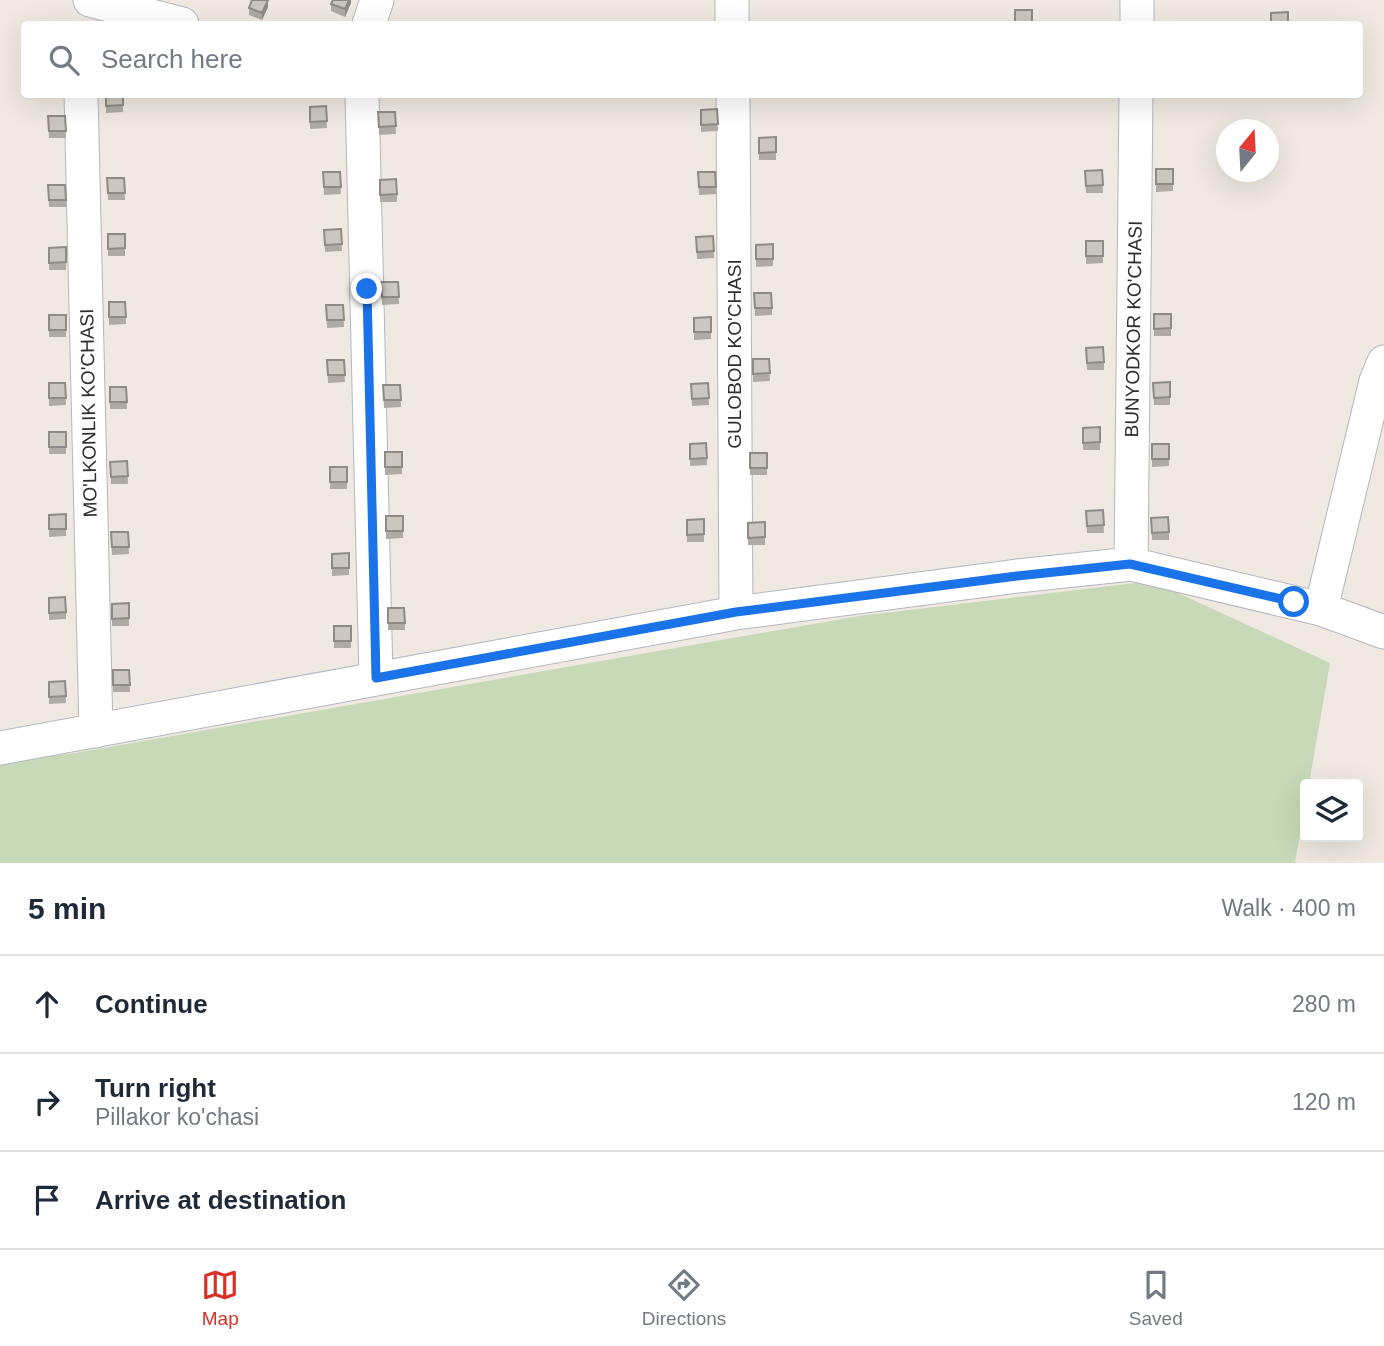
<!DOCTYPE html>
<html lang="en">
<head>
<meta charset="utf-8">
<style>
	body { margin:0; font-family:Arial,sans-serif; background:#f6f6f7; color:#1f2937 }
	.controls { position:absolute; right:21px; bottom:21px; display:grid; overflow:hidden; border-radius:7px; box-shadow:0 7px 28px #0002 }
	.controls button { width:63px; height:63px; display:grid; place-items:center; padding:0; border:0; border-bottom:2px solid #e0e1e3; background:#fff; color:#1f2937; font:35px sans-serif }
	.compass { position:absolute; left:1216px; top:119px; width:63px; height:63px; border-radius:50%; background:#fff; box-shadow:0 7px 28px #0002; rotate:18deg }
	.stop { position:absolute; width:21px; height:21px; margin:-16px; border:5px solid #1a73e8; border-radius:50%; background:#fff }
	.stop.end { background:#1a73e8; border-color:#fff; box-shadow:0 2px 7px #0008 }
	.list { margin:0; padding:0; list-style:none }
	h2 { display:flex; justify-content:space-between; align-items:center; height:91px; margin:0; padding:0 28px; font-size:30px }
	h2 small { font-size:23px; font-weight:400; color:#747a83 }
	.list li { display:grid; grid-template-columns:46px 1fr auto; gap:21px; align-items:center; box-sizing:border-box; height:98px; padding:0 28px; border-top:2px solid #e0e1e3 }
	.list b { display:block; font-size:26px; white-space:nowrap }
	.list p { margin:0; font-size:23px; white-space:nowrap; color:#747a83 }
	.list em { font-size:23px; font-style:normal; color:#747a83 }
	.icon { flex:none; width:38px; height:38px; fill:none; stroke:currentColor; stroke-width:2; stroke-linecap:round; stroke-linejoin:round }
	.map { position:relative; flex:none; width:1384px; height:863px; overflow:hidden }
	.search { position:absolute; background:#fff; box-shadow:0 7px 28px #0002; left:21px; right:21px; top:21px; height:77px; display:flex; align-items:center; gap:18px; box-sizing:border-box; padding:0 24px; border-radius:7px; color:#747a83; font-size:26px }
	.sheet { height:385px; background:#fff }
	nav { display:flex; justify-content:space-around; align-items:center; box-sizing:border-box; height:98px; border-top:2px solid #e0e1e3; background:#fff; font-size:19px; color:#747a83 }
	nav a { display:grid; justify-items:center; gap:4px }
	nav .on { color:#d93025 }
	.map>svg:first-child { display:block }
	.cemetery { fill:#c8d9b8 }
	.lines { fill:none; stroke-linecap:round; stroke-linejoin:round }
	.minor-casing { stroke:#b4b7c1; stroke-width:35 }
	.minor { stroke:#fff; stroke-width:33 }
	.wall { fill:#afaba4 }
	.shaded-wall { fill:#8e8b86 }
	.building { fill:#cbc7bf; stroke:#8e8b86; stroke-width:2 }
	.route { stroke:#1a73e8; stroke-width:9 }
	.labels { text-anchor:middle; stroke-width:5; stroke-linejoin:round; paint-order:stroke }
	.street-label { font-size:19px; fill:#2e2e2e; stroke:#fff }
</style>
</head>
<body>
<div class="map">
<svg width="1384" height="863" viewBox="0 0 1384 863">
	<rect width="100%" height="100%" fill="#efe9e1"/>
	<path class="cemetery" d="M1152,581L1330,663L1309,784H1305V805L1295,863H0V763L75,753L859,616Z"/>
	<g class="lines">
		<g class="minor-casing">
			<path id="minor" d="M90,0L182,24
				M732,0V24
				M369,24L377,0
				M1137,24V0
				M81,94L96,731
				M362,94L376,678
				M733,94L736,613
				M1131,564L1136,94
				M1321,609L1376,381L1384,362
				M0,748L736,613L1017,576L1131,564L1321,609L1384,632"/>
		</g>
		<use href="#minor" class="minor"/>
	</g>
	<path class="wall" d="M351,0V3L345,17L331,11V4Z
		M268,7L262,20L249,15V8Z
		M106,94L123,105V112L106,113Z
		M326,106L327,128L310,129V107Z
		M717,109L718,131L701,132V110Z
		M378,112H395L396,134L379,135Z
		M48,116H65L66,138H49Z
		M776,137V160H759V138Z
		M1156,169H1173V191L1156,192Z
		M1102,170L1103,193H1086L1085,171Z
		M323,172H340L341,194L324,195Z
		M698,172H715L716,194L699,195Z
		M107,178H124L125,200H108Z
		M380,180L397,194V202H380Z
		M48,185L66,200V207H49Z
		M341,229L342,251L325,252L324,230Z
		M108,234H125V256H108Z
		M713,236L714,258L697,259L696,237Z
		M1086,241H1103V263L1086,264Z
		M773,244V266L756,267V245Z
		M66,247V270H49V248Z
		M381,282H398L399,304L382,305Z
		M754,293L772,308V315L755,316Z
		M109,302H125L126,324L109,325Z
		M326,305H343L344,327L327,328Z
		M1154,314H1171V336H1154Z
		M49,315H66V337H49Z
		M711,317V339L694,340V318Z
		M1086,348L1104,362V370H1087Z
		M753,359H769L770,381L753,382Z
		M327,360H344L345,382L328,383Z
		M1170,382V405H1154L1153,383Z
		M49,383H65L66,405L49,406Z
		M708,383L709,405L692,406L691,384Z
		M383,385H400L401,407L384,408Z
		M110,387H126L127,409H110Z
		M1083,428L1100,442V450H1083Z
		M49,432H66V454H49Z
		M706,443L707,465L690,466V444Z
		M1152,444H1169V466L1152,467Z
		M385,452H402V474L385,475Z
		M750,453L767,468V475H750Z
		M127,461L128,484H111L110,462Z
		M330,467H347V489H330Z
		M1103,510L1104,533H1087L1086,511Z
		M66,514V536L49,537V515Z
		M386,516H403V538L386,539Z
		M1151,518L1169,532V540H1152Z
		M704,519V542H687V520Z
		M765,522V545H748V523Z
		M111,532H128L129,554L112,555Z
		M332,554L349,568V575L332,576Z
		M49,598L66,612V619L49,620Z
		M129,603V626H112V604Z
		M388,608L405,623V630H388Z
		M334,626L351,641V648H334Z
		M113,670H129L130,692H113Z
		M65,681L66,703L49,704V682Z"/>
	<path class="shaded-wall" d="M268,0V7L262,20V13Z
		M349,0H351V3L345,17V9Z"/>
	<path class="building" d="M252,0H268L262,13L249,8Z
		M333,0H349L345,9L331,4Z
		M1015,10H1032V24H1015Z
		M1288,12V24H1271V13Z
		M106,94H123V105L106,106Z
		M326,106L327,121L310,122V107Z
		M717,109L718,124L701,125V110Z
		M378,112H395L396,126L379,127Z
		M48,116H65L66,131H49Z
		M776,137V152L759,153V138Z
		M1156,169H1173V184H1156Z
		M1102,170L1103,185L1086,186L1085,171Z
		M323,172H340L341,187H324Z
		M698,172H715L716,187H699Z
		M107,178H124L125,193H108Z
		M396,179L397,194L380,195V180Z
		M48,185H65L66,200H49Z
		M341,229L342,244L325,245L324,230Z
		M108,234H125V248L108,249Z
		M713,236L714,251L697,252L696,237Z
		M1086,241H1103V256H1086Z
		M773,244V259H756V245Z
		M66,247V262L49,263V248Z
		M381,282H398L399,297H382Z
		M754,293H771L772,308H755Z
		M109,302H125L126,317H109Z
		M326,305H343L344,320H327Z
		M1154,314H1171V328L1154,329Z
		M49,315H66V330H49Z
		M711,317V332H694V318Z
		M1103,347L1104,362L1087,363L1086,348Z
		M753,359H769L770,373L753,374Z
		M327,360H344L345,375H328Z
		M1170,382V397L1154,398L1153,383Z
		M49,383H65L66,398H49Z
		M708,383L709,398L692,399L691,384Z
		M383,385H400L401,400H384Z
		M110,387H126L127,402H110Z
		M1100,427V442L1083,443V428Z
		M49,432H66V447H49Z
		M706,443L707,458L690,459V444Z
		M1152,444H1169V459H1152Z
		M385,452H402V467H385Z
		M750,453H767V468H750Z
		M127,461L128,476L111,477L110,462Z
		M330,467H347V482H330Z
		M1103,510L1104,525L1087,526L1086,511Z
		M66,514V529H49V515Z
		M386,516H403V531H386Z
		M1168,517L1169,532L1152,533L1151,518Z
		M704,519V534L687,535V520Z
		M765,522V537L748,538V523Z
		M111,532H128L129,547H112Z
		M349,553V568H332V554Z
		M65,597L66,612L49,613V598Z
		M129,603V618L112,619V604Z
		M388,608H404L405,623H388Z
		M334,626H351V641H334Z
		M113,670H129L130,685H113Z
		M65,681L66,696L49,697V682Z"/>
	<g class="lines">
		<path class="route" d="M367,289L376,678L736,612L1017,576L1130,564L1294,602"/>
	</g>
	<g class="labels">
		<g class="street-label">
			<text transform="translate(1133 329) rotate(-89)" y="7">BUNYODKOR KO'CHASI</text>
			<text transform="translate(734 354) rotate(-90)" y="7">GULOBOD KO'CHASI</text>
			<text transform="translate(88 413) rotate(-91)" y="7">MO'LKONLIK KO'CHASI</text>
		</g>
	</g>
</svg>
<div class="controls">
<button><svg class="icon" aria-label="layers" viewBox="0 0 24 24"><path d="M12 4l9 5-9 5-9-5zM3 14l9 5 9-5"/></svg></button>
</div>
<svg class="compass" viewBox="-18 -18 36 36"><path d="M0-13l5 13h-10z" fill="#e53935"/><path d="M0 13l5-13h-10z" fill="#747a83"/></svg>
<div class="stop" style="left:1294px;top:602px"></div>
<div class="stop end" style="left:367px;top:289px"></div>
<div class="search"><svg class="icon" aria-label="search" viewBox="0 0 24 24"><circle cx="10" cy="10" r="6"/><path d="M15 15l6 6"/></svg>Search here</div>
</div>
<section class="sheet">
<h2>5 min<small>Walk · 400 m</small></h2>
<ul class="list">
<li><svg class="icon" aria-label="ahead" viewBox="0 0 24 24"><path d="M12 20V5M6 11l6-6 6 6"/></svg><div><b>Continue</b></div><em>280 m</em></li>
<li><svg class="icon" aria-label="right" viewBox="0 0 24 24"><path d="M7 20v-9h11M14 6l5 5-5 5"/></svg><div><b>Turn right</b><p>Pillakor ko'chasi</p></div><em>120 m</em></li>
<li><svg class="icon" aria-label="arrive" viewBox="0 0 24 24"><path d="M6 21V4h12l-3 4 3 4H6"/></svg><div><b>Arrive at destination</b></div></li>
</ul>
</section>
<nav>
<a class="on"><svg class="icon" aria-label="map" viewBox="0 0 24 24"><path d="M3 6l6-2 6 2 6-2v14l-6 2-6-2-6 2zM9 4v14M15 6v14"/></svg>Map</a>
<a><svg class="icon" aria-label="directions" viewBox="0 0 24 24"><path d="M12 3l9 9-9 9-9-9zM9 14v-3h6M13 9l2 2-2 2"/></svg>Directions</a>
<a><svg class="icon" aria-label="saved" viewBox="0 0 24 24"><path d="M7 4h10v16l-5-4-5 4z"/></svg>Saved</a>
</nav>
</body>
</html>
